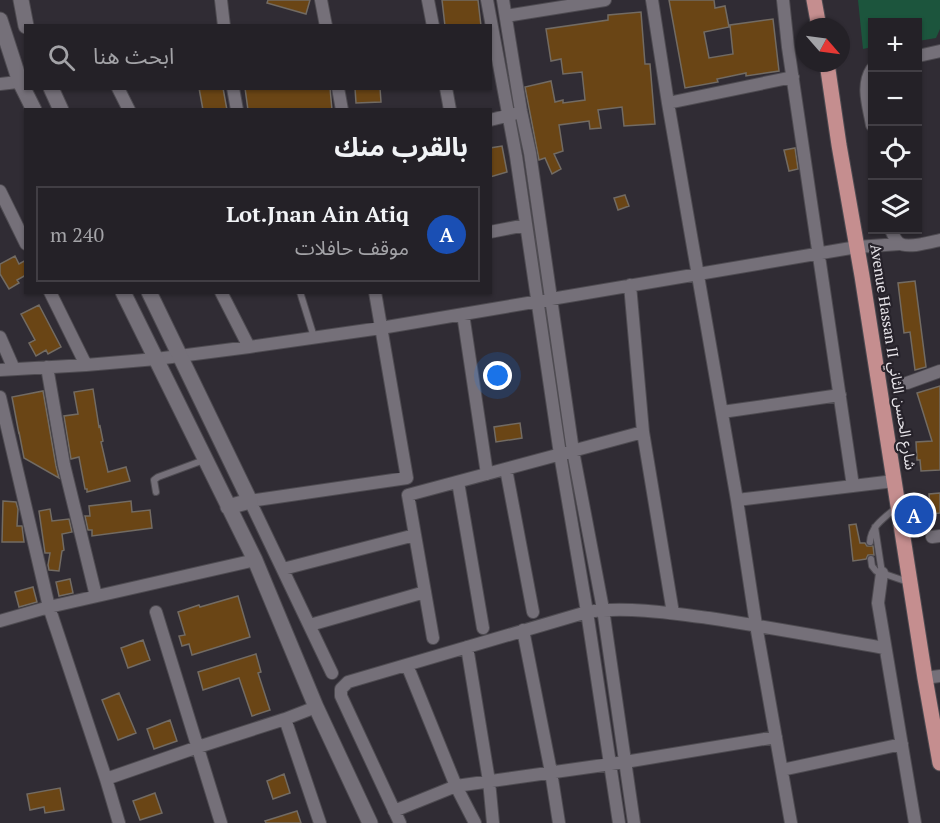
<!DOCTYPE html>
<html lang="ar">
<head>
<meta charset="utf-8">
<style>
	body { margin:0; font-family:"PT Serif","Noto Sans Arabic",serif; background:#302e33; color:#f1f3f6; direction:rtl }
	.controls { position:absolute; right:18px; top:18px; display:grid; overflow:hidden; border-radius:0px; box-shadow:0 2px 4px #0004 }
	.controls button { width:54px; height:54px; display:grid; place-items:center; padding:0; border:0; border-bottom:2px solid #413e44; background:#242127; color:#f1f3f6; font:30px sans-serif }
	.compass { position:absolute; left:796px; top:18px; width:54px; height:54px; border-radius:50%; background:#242127; box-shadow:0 2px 4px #0004; rotate:118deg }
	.you { position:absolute; left:498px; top:376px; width:21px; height:21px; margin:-15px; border:4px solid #fff; border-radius:50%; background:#1a73e8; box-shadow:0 0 0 9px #1a73e833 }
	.badge { display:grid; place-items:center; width:39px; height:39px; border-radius:50%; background:#1a73e8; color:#fff; font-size:20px; font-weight:700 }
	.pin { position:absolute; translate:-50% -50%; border:3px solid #fff; box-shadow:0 2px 6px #0006 }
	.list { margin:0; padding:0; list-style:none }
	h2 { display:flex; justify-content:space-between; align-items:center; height:78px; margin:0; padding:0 24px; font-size:26px }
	h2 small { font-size:20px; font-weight:400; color:#a3a3a7 }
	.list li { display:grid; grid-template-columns:39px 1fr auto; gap:18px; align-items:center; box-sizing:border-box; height:96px; margin:0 12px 12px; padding:0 12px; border:2px solid #413e44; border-radius:0px }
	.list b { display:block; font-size:22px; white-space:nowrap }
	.list p { margin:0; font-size:20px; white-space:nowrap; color:#a3a3a7 }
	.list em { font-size:20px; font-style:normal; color:#a3a3a7 }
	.icon { flex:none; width:33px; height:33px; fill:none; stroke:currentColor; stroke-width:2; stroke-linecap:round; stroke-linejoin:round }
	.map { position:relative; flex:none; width:940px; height:823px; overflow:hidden; direction:ltr }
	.search { position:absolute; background:#242127; box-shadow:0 2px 4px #0004; left:24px; top:24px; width:468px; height:66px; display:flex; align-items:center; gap:15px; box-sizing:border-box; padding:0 21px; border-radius:0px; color:#a3a3a7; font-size:22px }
	.panel { position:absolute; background:#242127; box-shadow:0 2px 4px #0004; left:24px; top:108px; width:468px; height:186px; border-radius:0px; direction:rtl }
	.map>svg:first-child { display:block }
	.green { fill:#1c553d }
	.building { fill:#6a4515; stroke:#726b63; stroke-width:1.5 }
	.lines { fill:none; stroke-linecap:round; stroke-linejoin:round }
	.service-casing { stroke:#4e4b51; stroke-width:8 }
	.minor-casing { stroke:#4e4b51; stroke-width:14 }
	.tertiary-casing { stroke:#4e4b51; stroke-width:17 }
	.primary-casing { stroke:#4e4b51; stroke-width:17 }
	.service { stroke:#757079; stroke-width:6 }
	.minor { stroke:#757079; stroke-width:12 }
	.tertiary { stroke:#757079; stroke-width:15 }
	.primary { stroke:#c58e8f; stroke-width:15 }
	.labels { text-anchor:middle; stroke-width:4.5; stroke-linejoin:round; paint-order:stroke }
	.street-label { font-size:15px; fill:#e9e6eb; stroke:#26222a }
</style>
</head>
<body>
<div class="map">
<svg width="940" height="823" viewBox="0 0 940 823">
	<rect width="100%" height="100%" fill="#302c34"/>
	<path class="green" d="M858,0H940V29L936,38L918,41V22H872V47L863,49Z"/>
	<path class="building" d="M268,0H310L306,14L267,3Z
		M442,0H478L481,26H445Z
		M669,0H714L715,8L725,6L729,27L704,32L709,58L733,54L730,25L773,19L779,71L746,76V73L717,79L718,82L685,88Z
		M641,12L645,64H650L655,124L624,126L622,107L598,110L601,128L590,129L589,121L559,125L563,151L554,154L561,169L552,174L545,158L539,160L525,87L551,81L555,102L563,100V103L585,100L582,72L563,74L561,59L551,61L546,29L608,20V15Z
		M199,88H223L227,110H203Z
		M245,88H330L332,110H248Z
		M355,88H380L381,102L356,103Z
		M502,146L507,172L490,177V148Z
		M795,148L798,169L789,171L784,150Z
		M625,195L629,206L618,210L614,198Z
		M15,256L19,264L26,260V275L17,280L19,283L9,289L0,274V264Z
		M915,281L926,367L915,370L910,332L904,333L898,283Z
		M39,305L61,347L48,354L46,350L36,356L29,343L35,340L21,314Z
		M940,386V470L921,471L920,460H917L916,442L932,441L917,393Z
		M93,389L99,427L100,426L103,441L101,442L108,472L126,467L130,481L87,492V489H85L79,457L71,459L64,416L78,414L74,392Z
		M43,391L56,466L59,478L24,458L19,432V434L12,397Z
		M520,423L522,438L496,442L494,427Z
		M940,493V513L931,514L929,494Z
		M3,501L16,502L18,509L17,526H22L24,542H2Z
		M131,501L132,512L150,510L152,528L92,536V530H88L85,516H90L89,506Z
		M50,509L52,521L69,519L72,532L62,534L64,550L62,551L59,571L49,570L48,565L50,553H45L39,511Z
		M856,524L860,543H865L867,546H873L874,555H868L866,559L853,561L849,525Z
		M70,579L73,593L59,596L56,582Z
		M33,587L37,602L19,607L15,592Z
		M238,596L250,637L192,655L189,644L182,646L179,636L185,635L178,612L199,605L200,607Z
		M143,640L150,660L128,668L121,648Z
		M256,654L261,672L258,673L270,710L252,716L239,678L203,690L198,672Z
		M119,693L136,733L118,740L102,700Z
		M170,720L177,741L154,749L147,729Z
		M284,774L290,793L273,799L267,781Z
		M60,788L64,810L45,813L44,807L30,810L27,794Z
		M155,793L162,813L140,820L133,801Z
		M297,811L301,823H266L265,821Z"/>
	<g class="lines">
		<g class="service-casing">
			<path id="service" d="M300,292L314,337
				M156,492L154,480L158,477L204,460
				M875,527L882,573
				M870,542C871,526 884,518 896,508
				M871,559L872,566L876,571L908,582"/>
		</g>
		<g class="minor-casing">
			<path id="minor" d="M221,0L224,26
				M321,0L326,26
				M428,0L433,26
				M487,0L516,156L560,454L587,612L619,823
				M503,0L521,111L530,153L573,451L603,609L634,823
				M652,0L668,103L737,500L756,625L791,823
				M783,0L788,47L853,486
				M506,16L605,0
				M918,56L940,51
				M872,69C861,86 869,107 872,125
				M0,84L26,81
				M118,88L129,110
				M233,88L237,110
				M338,88L342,110
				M446,88L450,110
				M668,103L793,77
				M490,120L514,114
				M0,191L26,244
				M891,230C893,234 895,240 899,243C907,249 931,242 940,240
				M490,232L526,225
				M630,285L643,432
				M50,292L86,365
				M221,292L249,347
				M463,314L487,474
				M0,337L14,369
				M47,367L64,465L96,596
				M0,370L86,365L156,359L249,347L381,328L857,247L899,244
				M907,383L940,371
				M0,397L49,607L106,779L119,823
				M722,412L840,395
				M506,469L533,612
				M458,482L483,628
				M737,500L894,481
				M932,537L940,536
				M283,569L415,535
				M882,573L878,603L915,823
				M156,612L221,823
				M0,621L49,607L255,560
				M310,625L425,592
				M523,630L551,772L559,823
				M433,638L408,495L643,432L673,613
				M467,647L489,781L493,823
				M407,665L456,786L475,823
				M332,673L250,501L407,478L375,292
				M925,678L940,676
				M285,719L320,823
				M782,770L902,744
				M106,779L198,747L285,719L316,707
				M394,811L456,786L625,762L776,737
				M400,823L341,696V689L348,682L587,612C624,606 672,613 709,618C768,627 827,638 885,648"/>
		</g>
		<g class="tertiary-casing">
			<path id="tertiary" d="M21,0L26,26
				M0,20L20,82L34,110
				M51,88L61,110
				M123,292L255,560L316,707L370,823
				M149,292L250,501L228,507"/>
		</g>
		<g class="primary-casing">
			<path id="primary" d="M814,0L819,27
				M827,63L839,145L862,276L925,678L940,763"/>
		</g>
		<use href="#service" class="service"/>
		<use href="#minor" class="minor"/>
		<use href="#tertiary" class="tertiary"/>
		<use href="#primary" class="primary"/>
	</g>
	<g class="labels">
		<g class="street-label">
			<text transform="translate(893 357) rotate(81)" y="5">Avenue Hassan II شارع الحسن الثاني</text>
		</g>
	</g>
</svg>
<div class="controls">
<button>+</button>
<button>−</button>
<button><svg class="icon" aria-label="locate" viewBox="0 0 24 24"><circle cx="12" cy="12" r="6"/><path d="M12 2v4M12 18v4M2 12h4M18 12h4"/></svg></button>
<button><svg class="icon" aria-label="layers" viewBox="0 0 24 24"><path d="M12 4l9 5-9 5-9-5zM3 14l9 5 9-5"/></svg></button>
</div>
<svg class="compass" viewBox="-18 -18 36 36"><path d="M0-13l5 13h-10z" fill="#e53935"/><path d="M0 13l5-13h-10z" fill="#a3a3a7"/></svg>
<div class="you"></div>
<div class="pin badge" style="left:914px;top:515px;background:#1a4fb4">A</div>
<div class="search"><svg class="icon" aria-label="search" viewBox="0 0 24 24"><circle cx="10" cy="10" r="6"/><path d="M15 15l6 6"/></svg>ابحث هنا</div>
<section class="panel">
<h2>بالقرب منك<small></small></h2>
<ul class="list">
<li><span class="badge" style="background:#1a4fb4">A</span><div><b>Lot.Jnan Ain Atiq</b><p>موقف حافلات</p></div><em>240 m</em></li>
</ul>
</section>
</div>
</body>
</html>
